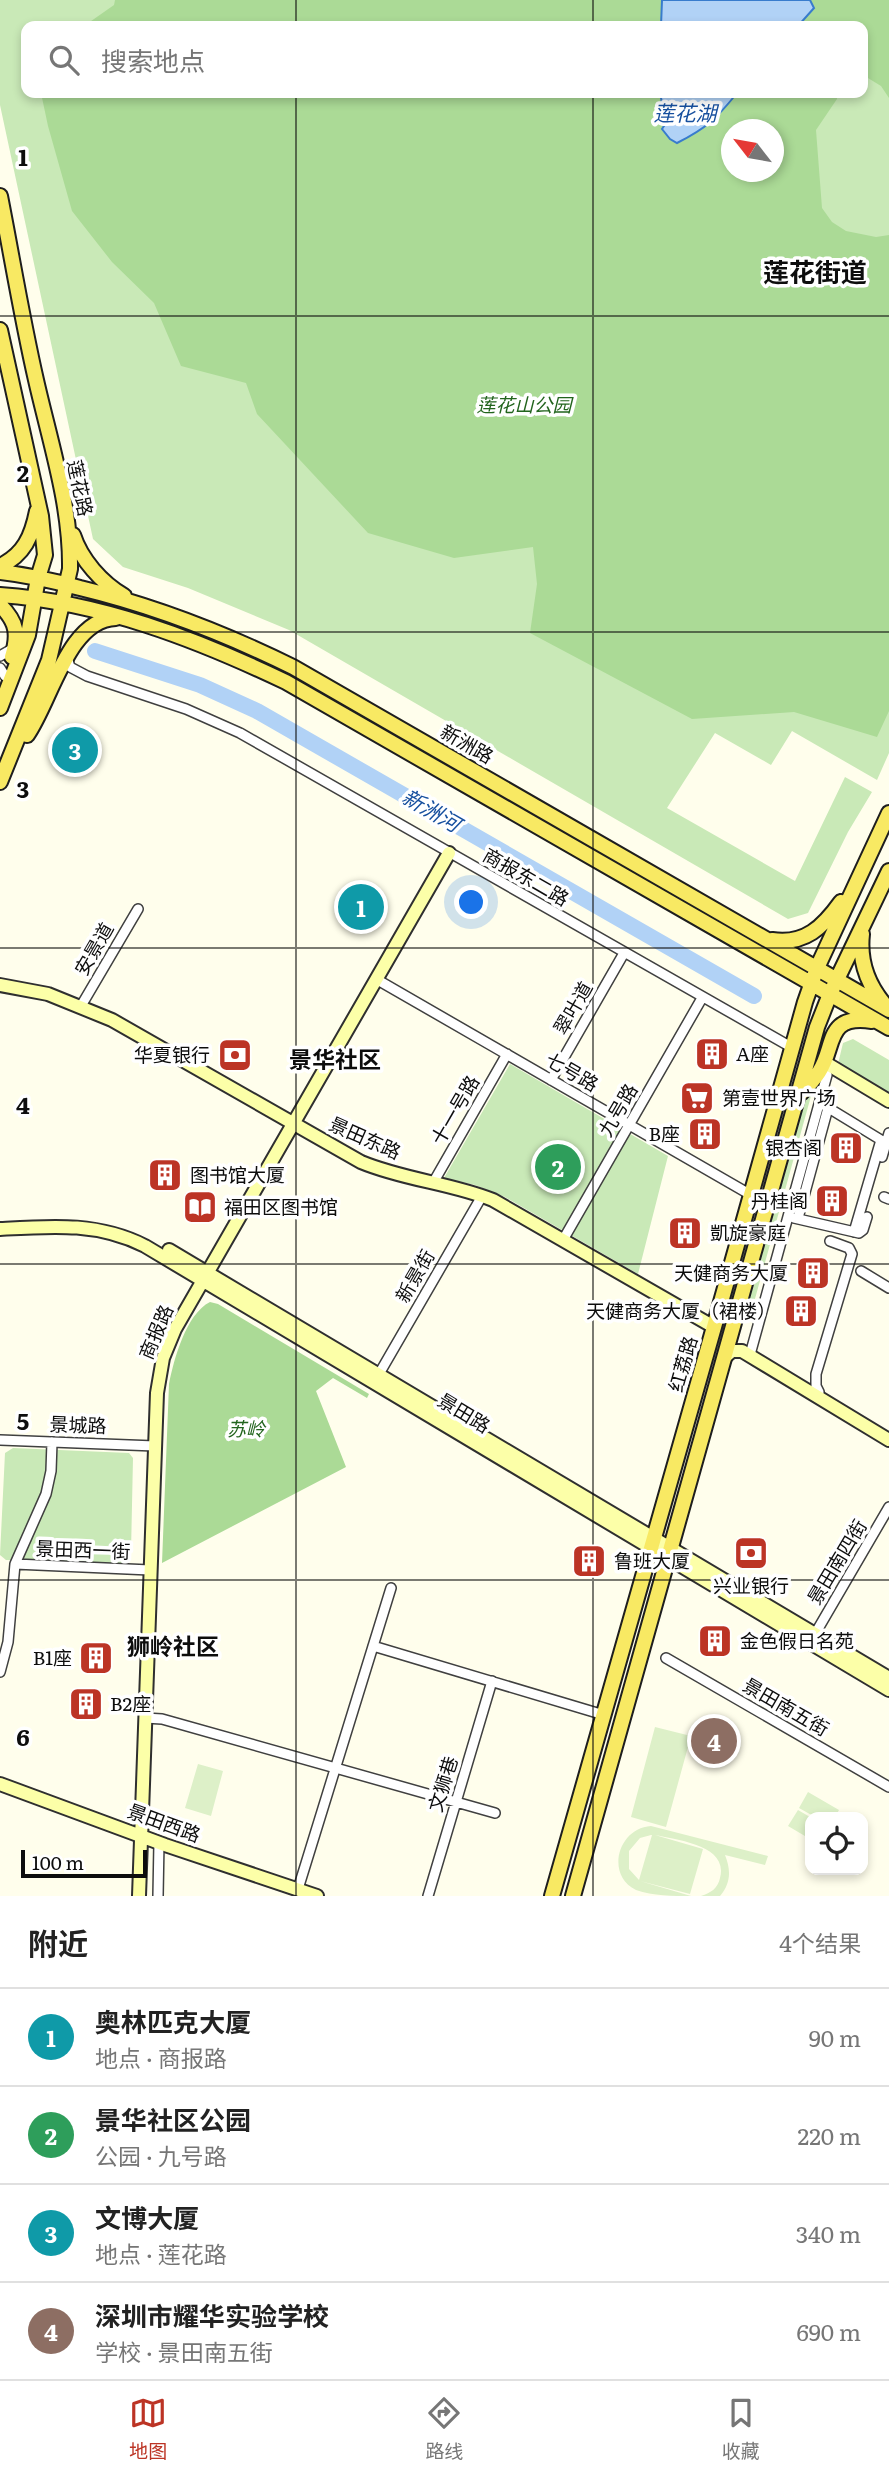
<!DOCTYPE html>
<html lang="zh">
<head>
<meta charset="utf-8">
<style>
	body { margin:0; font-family:Literata,"Noto Sans SC",serif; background:#f2f2f2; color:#222 }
	.controls { position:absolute; right:21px; bottom:21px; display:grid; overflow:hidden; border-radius:14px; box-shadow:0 4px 10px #0003 }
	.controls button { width:63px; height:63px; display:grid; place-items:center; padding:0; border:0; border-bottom:2px solid #e0e0e0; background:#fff; color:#222; font:35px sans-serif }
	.compass { position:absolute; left:721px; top:119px; width:63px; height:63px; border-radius:50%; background:#fff; box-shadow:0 4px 10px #0003; rotate:301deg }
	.scale { position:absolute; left:21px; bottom:18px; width:126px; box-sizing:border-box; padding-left:7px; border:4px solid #0d0d0d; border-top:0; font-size:19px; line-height:24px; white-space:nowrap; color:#0d0d0d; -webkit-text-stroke:5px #fff; paint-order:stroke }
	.you { position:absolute; left:472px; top:903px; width:24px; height:24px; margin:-18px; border:5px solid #fff; border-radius:50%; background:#1a73e8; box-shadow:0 0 0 10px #1a73e833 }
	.badge { display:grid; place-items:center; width:46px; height:46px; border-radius:50%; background:#bc3425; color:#fff; font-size:23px; font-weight:700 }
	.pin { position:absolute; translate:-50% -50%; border:4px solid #fff; box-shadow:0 2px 7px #0006 }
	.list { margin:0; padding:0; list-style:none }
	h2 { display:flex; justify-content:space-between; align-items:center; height:91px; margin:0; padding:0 28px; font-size:30px }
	h2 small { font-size:23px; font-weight:400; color:#767676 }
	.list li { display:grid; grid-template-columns:46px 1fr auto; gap:21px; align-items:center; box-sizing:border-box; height:98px; padding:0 28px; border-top:2px solid #e0e0e0 }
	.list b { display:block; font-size:26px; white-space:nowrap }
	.list p { margin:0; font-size:23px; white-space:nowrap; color:#767676 }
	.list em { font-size:23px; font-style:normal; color:#767676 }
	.icon { flex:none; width:38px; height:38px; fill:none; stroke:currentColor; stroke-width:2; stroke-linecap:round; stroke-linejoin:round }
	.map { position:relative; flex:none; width:889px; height:1896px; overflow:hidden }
	.search { position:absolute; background:#fff; box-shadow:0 4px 10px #0003; left:21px; right:21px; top:21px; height:77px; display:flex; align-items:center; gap:18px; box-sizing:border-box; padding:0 24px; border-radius:14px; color:#767676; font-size:26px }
	.sheet { height:483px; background:#fff }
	nav { display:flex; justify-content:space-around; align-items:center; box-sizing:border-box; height:98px; border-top:2px solid #e0e0e0; background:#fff; font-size:19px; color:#767676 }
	nav a { display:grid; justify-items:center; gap:4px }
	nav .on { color:#bc3425 }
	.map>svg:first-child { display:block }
	.green { fill:#c9e9b7; fill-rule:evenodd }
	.forest { fill:#abda96; fill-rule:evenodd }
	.pitch { fill:#ddf0c8; fill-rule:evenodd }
	.water { fill:#b1d2f6; stroke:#387ccd; stroke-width:2 }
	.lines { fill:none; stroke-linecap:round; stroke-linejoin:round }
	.river { stroke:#b1d2f6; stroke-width:16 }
	.street-casing { stroke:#404040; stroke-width:12 }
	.secondary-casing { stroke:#2f2f2f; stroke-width:16 }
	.primary-casing { stroke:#1e1e1e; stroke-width:18 }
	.street { stroke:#fff; stroke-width:9 }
	.secondary { stroke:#fcffa8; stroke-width:12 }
	.primary { stroke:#f8e963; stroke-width:14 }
	.grid { fill:none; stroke:#0d0d0d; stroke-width:2; stroke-opacity:0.55 }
	.labels { text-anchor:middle; stroke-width:7; stroke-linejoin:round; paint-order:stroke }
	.park-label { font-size:19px; font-style:italic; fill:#22641d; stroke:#fff }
	.street-label { font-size:19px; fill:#0d0d0d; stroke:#fff }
	.poi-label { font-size:19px; fill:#0d0d0d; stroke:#fff; text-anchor:start }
	.water-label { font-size:21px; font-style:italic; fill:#164f9e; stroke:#fff }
	.quarter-label { font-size:23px; font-weight:bold; fill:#0d0d0d; stroke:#fff }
	.district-label { font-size:26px; font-weight:bold; fill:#0d0d0d; stroke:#fff }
	.grid-label { font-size:23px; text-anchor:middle; font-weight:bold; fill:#0d0d0d; stroke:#fff; stroke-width:7; stroke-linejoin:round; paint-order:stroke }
</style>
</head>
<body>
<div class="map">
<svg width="889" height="1896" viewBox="0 0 889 1896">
	<rect width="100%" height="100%" fill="#fffeec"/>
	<path class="green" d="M0,0H889V753L877,780L792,731L771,765L715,733L667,808L795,881L845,777L872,792L848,832L808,913L788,919L289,630L188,588L123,567L93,539L0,105ZM26,26H863V93H26ZM732,130H774V172H732Z
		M853,1039L889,1060V1094L838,1064L843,1043Z
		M510,1064L668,1156L638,1274L505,1197L475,1185L444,1178Z
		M811,1091V1096L753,1306L743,1303L802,1099Z
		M13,1448L129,1453L133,1458L131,1552L126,1564L6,1560L0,1555L5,1453Z"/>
	<path class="forest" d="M115,0H662L661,26H84L114,5Z
		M810,0H889V98L881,86L863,75V26H798L814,8Z
		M41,93H660L666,123L715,120L737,93H837V99L816,130L822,208L832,222L846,231L876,237L889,235V711L877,737L794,712L692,719L530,633L537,584L533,547L454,558L368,533L257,414L246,383L181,366L154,303L112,262L72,211L48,126ZM732,130H774V172H732Z
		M210,1302L218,1304L369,1394L367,1398L333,1378L316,1391L346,1467L162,1563L169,1384C174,1359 186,1314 210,1302Z"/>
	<path class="pitch" d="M655,1727L691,1736L666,1827L631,1817Z
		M198,1764L223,1771L211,1816L185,1808Z
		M808,1792L839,1810L835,1817H815L799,1808Z
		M798,1810L810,1817V1839L788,1826Z
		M651,1826L768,1856L765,1865L725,1855C731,1870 731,1883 720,1896H701C711,1893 718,1888 720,1878C729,1845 677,1840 655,1835L703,1849L690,1894L640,1881L691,1896C673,1896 653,1896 636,1890C605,1875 618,1828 651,1826ZM651,1835H652L639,1880L629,1869V1851L640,1838Z"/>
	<path class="water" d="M662,0H810L814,8L798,26H661Z
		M660,93H737C717,118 707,128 677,143L670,139L662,129L666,123Z"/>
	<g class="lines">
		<path class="river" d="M95,651L200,685L257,711L754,996"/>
		<g class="street-casing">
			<path id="street" d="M0,656L14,648
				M67,657L70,667L87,676L186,709L240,733L791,1047
				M0,668L5,676
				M376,979L751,1195
				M81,1006L138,909
				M551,1080L624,953
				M820,1100L822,1104L881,1140L854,1232
				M882,1157L889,1133
				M433,1183L507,1054
				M884,1197L889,1199
				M794,1218L859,1233L863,1230L867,1217
				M798,1218L828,1108
				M563,1240L702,998
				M861,1271L889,1288
				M751,1351L827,1075L820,1072
				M379,1374L482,1196
				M819,1392L816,1386V1374L852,1254L849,1248L830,1241
				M0,1440L155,1446
				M15,1564L150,1570
				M815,1634L889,1507
				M373,1646L604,1715
				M666,1658L889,1787
				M0,1672L8,1642L15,1564L46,1494L51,1471L52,1442
				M145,1718L162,1719L495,1813
				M298,1889L391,1588
				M158,1896L159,1842
				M428,1896L492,1681"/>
		</g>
		<g class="secondary-casing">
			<path id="secondary" d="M0,985L48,994L112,1020L361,1162C404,1180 451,1183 493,1200L714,1327
				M824,1062L889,1101
				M0,1229C51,1226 98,1222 145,1246L889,1690
				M169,1250L889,1678
				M724,1358L732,1351H742L889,1440
				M0,1784L165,1845L317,1896
				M139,1896L157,1393L163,1358L175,1329L449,853"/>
		</g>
		<g class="primary-casing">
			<path id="primary" d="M0,196C12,257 22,319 36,380C50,442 71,505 70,569L49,660L0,782
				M0,330L41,516L45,555L38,578L28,635L0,708
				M73,535C81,560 102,583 124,596
				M0,566C24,555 32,536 37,511
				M0,572C27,575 54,581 80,588C155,606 224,633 293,667L889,1010
				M0,595C100,602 196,639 286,682L889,1028
				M0,605C17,622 19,634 12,657
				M27,735C51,701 68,619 116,618
				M862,934C859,961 867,984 885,1005
				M772,940C805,945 823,927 841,902
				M801,1093C807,1087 814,1080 819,1072C836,1047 824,1014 872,1021
				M552,1896L714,1327L805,1002L817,968L889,813
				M573,1896L817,1027L830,994L889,871"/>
		</g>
		<use href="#street" class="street"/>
		<use href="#secondary" class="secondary"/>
		<use href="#primary" class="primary"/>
	</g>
	<path class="grid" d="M296,0V26M593,0V26M296,93V1896M593,93V1896M0,316H889M0,632H889M0,948H889M0,1264H889M0,1580H889"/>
	<defs>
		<g id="building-square" transform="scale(1.75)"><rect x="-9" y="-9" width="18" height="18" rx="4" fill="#bc3425" stroke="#fff"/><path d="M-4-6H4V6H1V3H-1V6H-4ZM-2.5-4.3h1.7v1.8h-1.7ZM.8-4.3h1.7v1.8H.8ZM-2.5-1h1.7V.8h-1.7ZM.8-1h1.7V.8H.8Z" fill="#fff"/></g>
		<g id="bank-square" transform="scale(1.75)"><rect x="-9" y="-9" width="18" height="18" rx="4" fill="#bc3425" stroke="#fff"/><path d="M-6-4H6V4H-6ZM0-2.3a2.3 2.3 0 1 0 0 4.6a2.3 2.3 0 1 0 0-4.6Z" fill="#fff"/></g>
		<g id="supermarket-square" transform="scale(1.75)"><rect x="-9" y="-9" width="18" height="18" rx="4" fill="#bc3425" stroke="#fff"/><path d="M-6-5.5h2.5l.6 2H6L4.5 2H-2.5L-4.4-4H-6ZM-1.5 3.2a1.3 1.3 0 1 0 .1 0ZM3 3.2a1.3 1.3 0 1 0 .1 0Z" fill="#fff"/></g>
		<g id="library-square" transform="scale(1.75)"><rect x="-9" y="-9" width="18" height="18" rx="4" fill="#bc3425" stroke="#fff"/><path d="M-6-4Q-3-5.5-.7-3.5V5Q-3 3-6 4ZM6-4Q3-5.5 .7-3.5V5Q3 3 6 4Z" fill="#fff"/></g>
	</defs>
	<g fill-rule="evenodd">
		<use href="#building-square" x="712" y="1054"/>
		<use href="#bank-square" x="235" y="1055"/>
		<use href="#supermarket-square" x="697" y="1098"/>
		<use href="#building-square" x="705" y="1134"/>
		<use href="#building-square" x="846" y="1148"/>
		<use href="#building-square" x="165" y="1175"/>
		<use href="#building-square" x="832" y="1201"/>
		<use href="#library-square" x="200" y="1207"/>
		<use href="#building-square" x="685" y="1233"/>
		<use href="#building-square" x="813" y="1273"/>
		<use href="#building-square" x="801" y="1311"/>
		<use href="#bank-square" x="751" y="1553"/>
		<use href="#building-square" x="589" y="1561"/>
		<use href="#building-square" x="715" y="1641"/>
		<use href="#building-square" x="96" y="1658"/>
		<use href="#building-square" x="86" y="1704"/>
	</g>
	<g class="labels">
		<g class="park-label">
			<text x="524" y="412">莲花山公园</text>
			<text x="246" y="1436">苏岭</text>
		</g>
		<g class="street-label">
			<text transform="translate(80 488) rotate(78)" y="7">莲花路</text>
			<text transform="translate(467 744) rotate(30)" y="7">新洲路</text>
			<text transform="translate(526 877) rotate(30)" y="7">商报东二路</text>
			<text transform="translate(94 949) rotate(-60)" y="7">安景道</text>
			<text transform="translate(573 1008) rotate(-60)" y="7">翠叶道</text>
			<text transform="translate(572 1072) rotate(30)" y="7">七号路</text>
			<text transform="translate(455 1110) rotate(-60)" y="7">十一号路</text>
			<text transform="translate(618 1110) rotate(-60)" y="7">九号路</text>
			<text transform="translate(365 1138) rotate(24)" y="7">景田东路</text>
			<text transform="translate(415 1276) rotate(-60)" y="7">新景街</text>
			<text transform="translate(156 1332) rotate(-67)" y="7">商报路</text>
			<text transform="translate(683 1364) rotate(-74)" y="7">红荔路</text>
			<text transform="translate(464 1413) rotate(31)" y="7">景田路</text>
			<text transform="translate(78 1425) rotate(2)" y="7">景城路</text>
			<text transform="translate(83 1550) rotate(2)" y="7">景田西一街</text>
			<text transform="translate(837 1562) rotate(-59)" y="7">景田南四街</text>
			<text transform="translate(786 1707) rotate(30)" y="7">景田南五街</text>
			<text transform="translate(443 1784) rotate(-73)" y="7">文狮巷</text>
			<text transform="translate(164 1823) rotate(20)" y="7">景田西路</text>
		</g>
		<g class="poi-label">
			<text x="736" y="1061">A座</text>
			<text x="210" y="1062" text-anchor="end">华夏银行</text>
			<text x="722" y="1105">第壹世界广场</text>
			<text x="680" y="1141" text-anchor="end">B座</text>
			<text x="822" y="1155" text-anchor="end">银杏阁</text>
			<text x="190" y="1182">图书馆大厦</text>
			<text x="808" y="1208" text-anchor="end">丹桂阁</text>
			<text x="224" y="1214">福田区图书馆</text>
			<text x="710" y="1240">凱旋豪庭</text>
			<text x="788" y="1280" text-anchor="end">天健商务大厦</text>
			<text x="776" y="1318" text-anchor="end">天健商务大厦（裙楼）</text>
			<text x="614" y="1568">鲁班大厦</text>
			<text x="751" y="1593" text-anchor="middle">兴业银行</text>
			<text x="740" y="1648">金色假日名苑</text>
			<text x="72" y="1665" text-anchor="end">B1座</text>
			<text x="110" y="1711">B2座</text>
		</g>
		<g class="water-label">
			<text x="685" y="121">莲花湖</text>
			<text transform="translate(431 811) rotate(30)" y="7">新洲河</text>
		</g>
		<g class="quarter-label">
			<text x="335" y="1068">景华社区</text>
			<text x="173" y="1655">狮岭社区</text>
		</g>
		<g class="district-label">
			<text x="815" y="282">莲花街道</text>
		</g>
	</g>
	<g class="grid-label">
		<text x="23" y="166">1</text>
		<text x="23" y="482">2</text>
		<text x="23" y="798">3</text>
		<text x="23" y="1114">4</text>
		<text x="23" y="1430">5</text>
		<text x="23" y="1746">6</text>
	</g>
</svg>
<div class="controls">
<button><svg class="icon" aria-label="locate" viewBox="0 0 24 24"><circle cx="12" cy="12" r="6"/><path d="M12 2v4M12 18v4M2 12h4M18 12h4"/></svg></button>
</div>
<svg class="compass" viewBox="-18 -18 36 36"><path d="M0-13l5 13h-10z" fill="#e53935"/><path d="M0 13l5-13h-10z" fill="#767676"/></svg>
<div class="scale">100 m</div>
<div class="you"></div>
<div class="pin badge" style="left:361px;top:907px;background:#0f9aa8">1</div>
<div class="pin badge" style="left:558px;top:1167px;background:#2e9e5b">2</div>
<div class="pin badge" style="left:75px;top:750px;background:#0f9aa8">3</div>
<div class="pin badge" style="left:714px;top:1741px;background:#8d6e63">4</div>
<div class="search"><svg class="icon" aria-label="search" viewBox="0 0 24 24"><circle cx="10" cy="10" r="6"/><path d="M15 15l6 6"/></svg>搜索地点</div>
</div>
<section class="sheet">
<h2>附近<small>4个结果</small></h2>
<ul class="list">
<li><span class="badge" style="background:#0f9aa8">1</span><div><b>奥林匹克大厦</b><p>地点 · 商报路</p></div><em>90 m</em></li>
<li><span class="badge" style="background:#2e9e5b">2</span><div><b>景华社区公园</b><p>公园 · 九号路</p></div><em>220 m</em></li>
<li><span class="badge" style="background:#0f9aa8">3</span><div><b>文博大厦</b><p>地点 · 莲花路</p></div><em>340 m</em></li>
<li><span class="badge" style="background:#8d6e63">4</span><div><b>深圳市耀华实验学校</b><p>学校 · 景田南五街</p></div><em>690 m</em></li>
</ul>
</section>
<nav>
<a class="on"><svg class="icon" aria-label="map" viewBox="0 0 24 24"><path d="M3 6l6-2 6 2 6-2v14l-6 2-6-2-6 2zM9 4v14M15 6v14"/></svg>地图</a>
<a><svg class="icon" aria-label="directions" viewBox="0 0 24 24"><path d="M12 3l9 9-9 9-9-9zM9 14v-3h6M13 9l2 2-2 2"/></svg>路线</a>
<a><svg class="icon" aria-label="saved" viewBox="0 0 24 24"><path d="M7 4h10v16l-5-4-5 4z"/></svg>收藏</a>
</nav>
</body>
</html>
